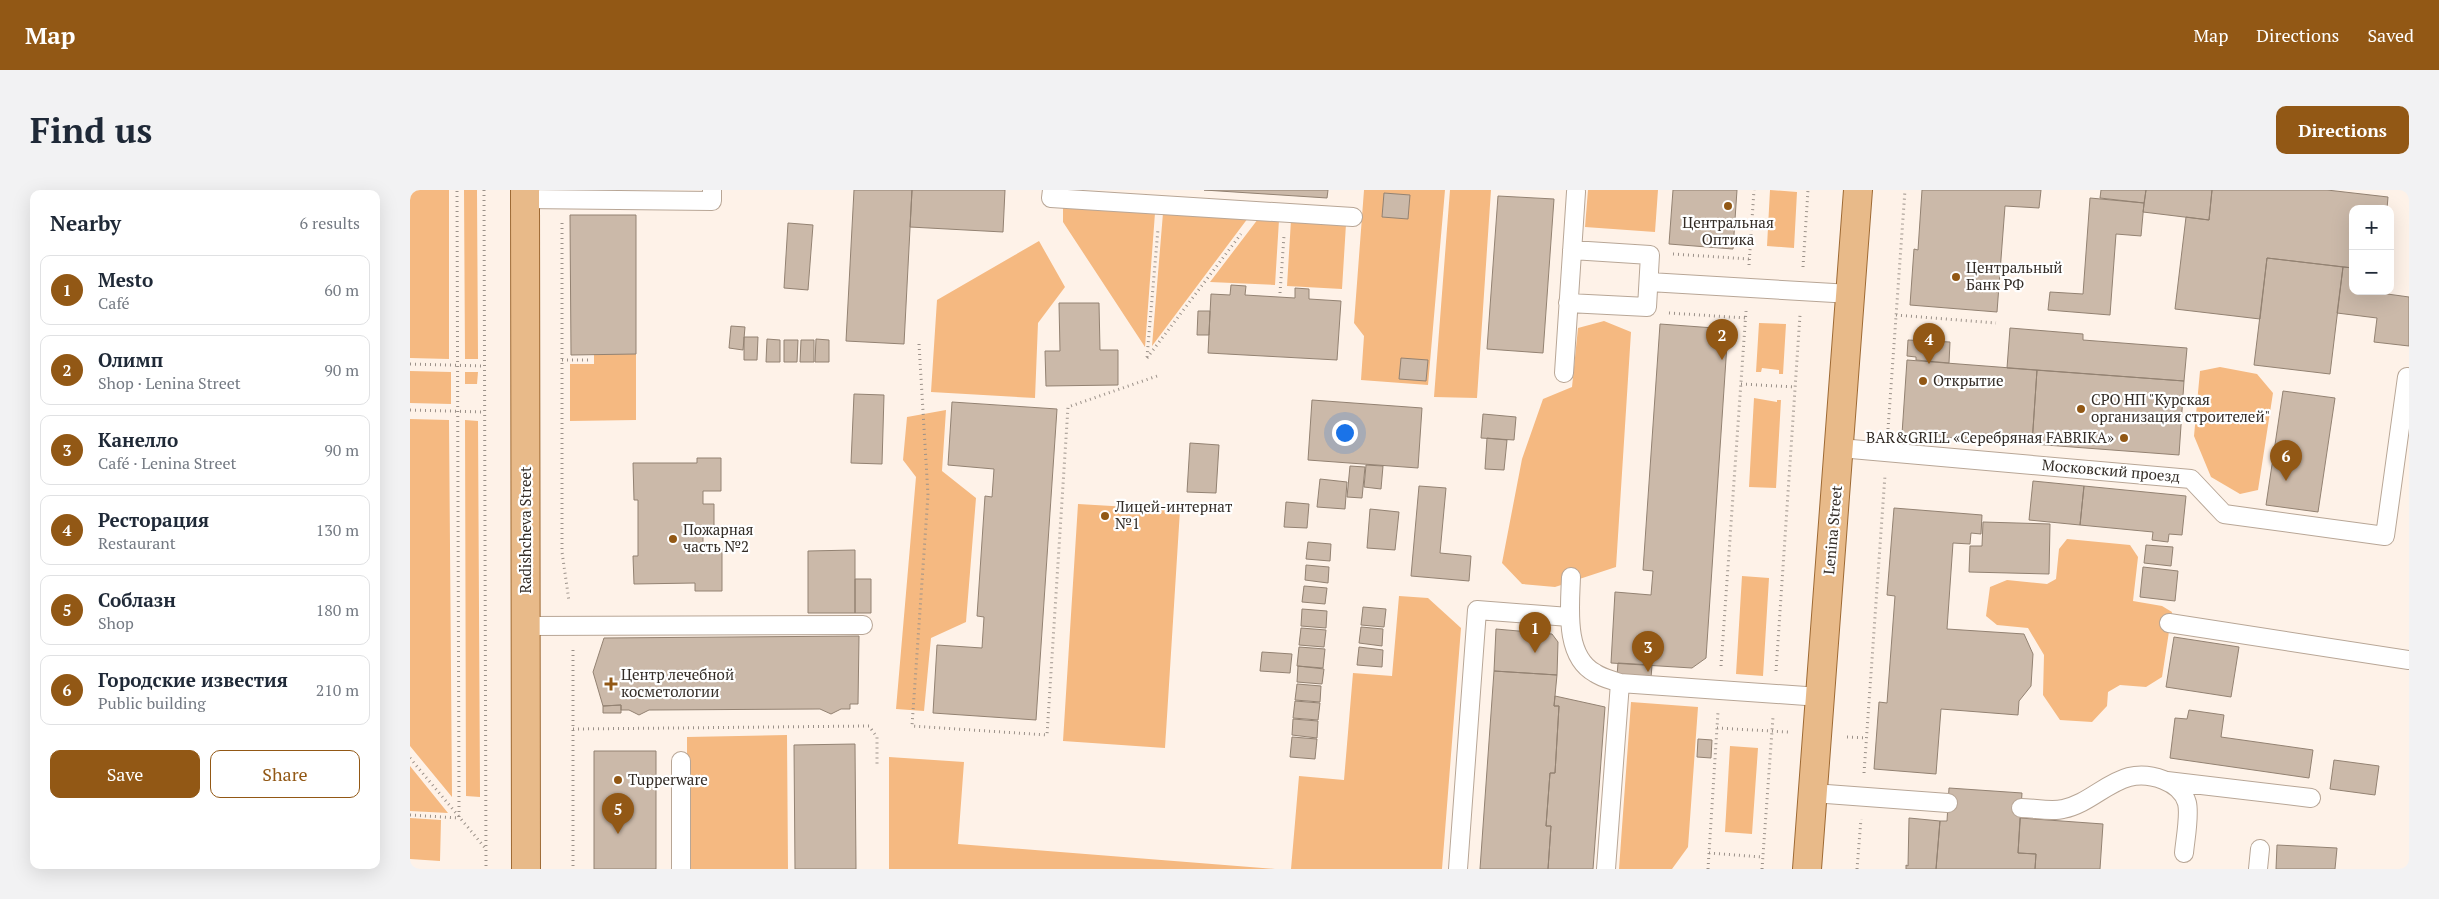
<!DOCTYPE html>
<html lang="en">
<head>
<meta charset="utf-8">
<style>
	body { margin:0; font-family:"PT Serif",serif; background:#f2f2f3; color:#1f2937 }
	.controls { position:absolute; right:15px; top:15px; display:grid; overflow:hidden; border-radius:10px; box-shadow:0 5px 20px #0002 }
	.controls button { width:45px; height:45px; display:grid; place-items:center; padding:0; border:0; border-bottom:1px solid #e0e1e3; background:#fff; color:#1f2937; font:25px sans-serif }
	.you { position:absolute; left:934px; top:242px; width:18px; height:18px; margin:-12px; border:4px solid #fff; border-radius:50%; background:#1a73e8; box-shadow:0 0 0 8px #1a73e833 }
	.badge { display:grid; place-items:center; width:32px; height:32px; border-radius:50%; background:#925815; color:#fff; font-size:16px; font-weight:700 }
	.pin { position:absolute; translate:-50% -41px; filter:drop-shadow(0 1px 2px #0008) }
	.pin::after { content:''; position:absolute; top:26px; width:18px; height:15px; background:inherit; clip-path:polygon(0 0,100% 0,50% 100%) }
	.list { margin:0; padding:0; list-style:none }
	h2 { display:flex; justify-content:space-between; align-items:center; height:65px; margin:0; padding:0 20px; font-size:21px }
	h2 small { font-size:16px; font-weight:400; color:#747a83 }
	.list li { display:grid; grid-template-columns:32px 1fr auto; gap:15px; align-items:center; box-sizing:border-box; height:70px; margin:0 10px 10px; padding:0 10px; border:1px solid #e0e1e3; border-radius:10px }
	.list b { display:block; font-size:19px; white-space:nowrap }
	.list p { margin:0; font-size:16px; white-space:nowrap; color:#747a83 }
	.list em { font-size:16px; font-style:normal; color:#747a83 }
	.actions { display:flex; gap:10px; padding:15px 20px }
	.actions a { flex:1; padding:11px 0; border:1px solid #925815; border-radius:10px; text-align:center; font-size:18px; color:#925815 }
	.actions .main { background:#925815; color:#fff }
	.map { position:relative; flex:none; width:1999px; height:679px; overflow:hidden; border-radius:10px }
	header { display:flex; align-items:center; gap:30px; box-sizing:border-box; height:70px; padding:0 25px; background:#925815; color:#fff }
	header strong { font-size:24px }
	nav { display:flex; gap:28px; margin-inline-start:auto; font-size:18px }
	.intro { display:flex; align-items:center; justify-content:space-between; box-sizing:border-box; height:120px; padding:0 30px }
	h1 { margin:0; font-size:35px }
	.button { padding:12px 22px; border-radius:10px; background:#925815; color:#fff; font-size:18px; font-weight:700 }
	main { display:flex; gap:30px; padding:0 30px }
	aside { flex:1; background:#fff; border-radius:10px; box-shadow:0 5px 20px #0002 }
	.map>svg:first-child { display:block }
	.green { fill:#f5b981 }
	.building { fill:#cbb9a9; stroke:#938272 }
	.lines { fill:none; stroke-linecap:round; stroke-linejoin:round }
	.service-casing { stroke:#b8a696; stroke-width:20 }
	.primary-casing { stroke:#9e6a34; stroke-width:30 }
	.path { stroke:#9b9189; stroke-width:3; stroke-dasharray:1 4; stroke-linecap:butt }
	.service { stroke:#fff; stroke-width:18 }
	.primary { stroke:#e8ba89; stroke-width:28 }
	.poi-dot { fill:#925815; stroke:#fff; stroke-width:2 }
	.labels { text-anchor:middle; stroke-width:4.5; stroke-linejoin:round; paint-order:stroke }
	.poi-label { font-size:15px; fill:#332c26; stroke:#fff; text-anchor:start }
	.street-label { font-size:15px; fill:#332c26; stroke:#fff }
</style>
</head>
<body>
<header>
<strong>Map</strong>
<nav><a>Map</a><a>Directions</a><a>Saved</a></nav>
</header>
<div class="intro"><h1>Find us</h1><a class="button">Directions</a></div>
<main>
<aside>
<h2>Nearby<small>6 results</small></h2>
<ul class="list">
<li><span class="badge">1</span><div><b>Mesto</b><p>Café</p></div><em>60 m</em></li>
<li><span class="badge">2</span><div><b>Олимп</b><p>Shop · Lenina Street</p></div><em>90 m</em></li>
<li><span class="badge">3</span><div><b>Канелло</b><p>Café · Lenina Street</p></div><em>90 m</em></li>
<li><span class="badge">4</span><div><b>Ресторация</b><p>Restaurant</p></div><em>130 m</em></li>
<li><span class="badge">5</span><div><b>Соблазн</b><p>Shop</p></div><em>180 m</em></li>
<li><span class="badge">6</span><div><b>Городские известия</b><p>Public building</p></div><em>210 m</em></li>
</ul>
<div class="actions"><a class="main">Save</a><a>Share</a></div>
</aside>
<div class="map">
<svg width="1999" height="679" viewBox="0 0 1999 679">
	<rect width="100%" height="100%" fill="#fef2e8"/>
	<path class="green" d="M0,0H39V169L0,168Z
		M54,0H67L68,169H55Z
		M954,0H1035L1018,195L951,190L954,146L944,133Z
		M1040,0H1081L1067,208L1024,207Z
		M1178,0H1248L1245,42L1175,37Z
		M1360,0L1387,2L1384,58L1357,56Z
		M653,18L745,23L735,157L653,32Z
		M753,23L838,28L742,156Z
		M848,29L869,30L865,95L800,92Z
		M881,30L936,34L932,99L877,96Z
		M629,51L655,97L628,133L625,208L521,202L527,110Z
		M1194,131L1221,142L1206,377L1145,397L1112,394L1092,373L1112,269L1133,209L1162,197L1168,138Z
		M1349,133L1376,134L1373,184H1369V180L1352,178L1351,182H1346Z
		M184,164H226V230L160,231V174H184Z
		M1810,177L1847,184L1863,203L1848,300L1830,304L1801,287L1784,246L1790,181Z
		M0,181L41,182V214L0,213Z
		M55,182H68L67,194H55Z
		M1344,208L1367,212V210H1371L1366,298L1339,297Z
		M536,220L532,281L566,308L556,432L521,448L514,521L486,519L506,287L493,270L497,227Z
		M0,229L39,230L42,607L0,556Z
		M55,230L68,231L70,607L56,606Z
		M668,314L770,320L755,558L653,551Z
		M1657,349L1720,355L1728,367L1723,411L1752,416L1762,422L1752,487L1736,497L1710,495L1698,502L1697,516L1682,532L1650,530L1633,505L1634,465L1618,438L1587,435L1576,426L1580,397L1597,390L1637,394L1646,389L1649,359Z
		M1332,386L1359,388L1353,486L1326,484Z
		M989,406L1018,408L1051,438L1032,679H881L889,586L934,590L943,483L982,486Z
		M1221,512L1288,517L1278,657L1262,679H1209Z
		M377,545L378,679H277V547Z
		M1320,556L1348,558L1342,644L1315,642Z
		M479,567L554,572L548,654L865,679H479Z
		M0,576L38,623L0,621Z
		M0,628L31,630L30,671L0,669Z"/>
	<path class="building" d="M444,0H502L494,154L436,151Z
		M502,0H595L593,42L500,37Z
		M794,0H918L917,8Z
		M1263,0H1327L1323,59L1259,54Z
		M1512,0H1631L1629,18L1595,16L1587,122L1500,115L1504,59L1508,60Z
		M1691,0H1736L1734,13L1690,8Z
		M1736,0H1802L1799,30L1733,22Z
		M1802,0H1917L1978,7L1977,19H1943V78L1857,68L1850,129L1765,119L1776,27L1799,30Z
		M974,3L1000,5L998,29L972,27Z
		M1088,6L1144,9L1133,163L1077,159Z
		M1680,8L1734,13L1731,46L1706,44L1700,125L1638,120L1640,102L1673,104Z
		M160,25H226V164L161,165Z
		M378,33L403,35L398,100L374,98Z
		M1857,68L1933,77L1920,184L1844,175Z
		M1933,77L1943,78V101H1970V103L1999,107V156L1964,152L1967,128L1927,123Z
		M821,95L836,96L835,105L885,108V98L899,99V109L931,111L927,170L798,163L801,104L820,105Z
		M649,113H689L690,160H708V195L636,196L635,161H650Z
		M788,121H800L799,145H787Z
		M1250,134L1318,139L1296,468L1282,478L1201,473L1205,402L1241,405L1243,381L1233,380Z
		M321,136L335,137L333,160L319,158Z
		M1600,138L1673,144V150L1777,158L1774,191L1597,178Z
		M334,147H348L347,170H334Z
		M357,149L370,150V172H356Z
		M406,149L419,150V172H405Z
		M374,150H388L387,172H374Z
		M391,150H404V172H390Z
		M1498,150L1540,152L1539,173L1506,170V167L1497,166Z
		M991,168L1018,170L1016,191L989,189Z
		M1497,170L1627,180L1622,254L1492,244Z
		M1627,180L1774,191L1769,265L1622,254Z
		M1873,201L1925,208L1908,322L1856,315Z
		M444,204L474,205L472,274L441,273Z
		M902,210L1012,218L1008,278L898,270Z
		M542,212L647,219L626,530L523,523L527,455L572,458L574,427L567,426L575,306L582,307L584,279L538,275Z
		M1073,224L1106,227L1104,250L1071,248Z
		M1077,248L1097,250L1094,280L1075,279Z
		M780,253L809,255L806,303L777,302Z
		M287,268H311V301H293V314H304V340H293V360L312,359V401H285V393L224,394L223,366H228V310H224L223,273H287Z
		M956,275L973,276L971,299L954,297Z
		M940,276L955,277L952,308L937,307Z
		M910,289L937,292L935,319L907,317Z
		M1623,291L1674,296L1670,335L1619,330Z
		M1009,296L1036,298L1030,363L1061,366L1059,391L1001,386Z
		M1674,296L1776,306L1772,345L1759,344L1758,352L1742,350L1743,342L1670,335Z
		M876,312L899,314L897,338L874,337Z
		M1484,318L1572,325L1571,344L1561,343L1560,354L1543,353L1537,439L1614,444L1623,464L1621,496L1609,511L1608,525L1531,519L1526,584L1464,579L1469,512L1477,513L1485,406L1477,405Z
		M960,319L989,322L985,360L957,358Z
		M1573,332L1640,334L1639,384L1559,382L1560,356H1572Z
		M898,352L921,354L920,371L896,369Z
		M1736,355L1763,357L1761,376L1734,373Z
		M445,360V423H398V361Z
		M896,375L919,377L918,393L895,390Z
		M1733,377L1768,381L1765,411L1730,407Z
		M445,389H461V423H445Z
		M894,396L917,398L915,414L892,412Z
		M953,417L976,419L974,437L951,435Z
		M892,419L917,421L916,438L891,436Z
		M951,437L973,439L972,456L949,453Z
		M891,438L916,440L914,457L889,455Z
		M1086,439L1142,444L1148,452L1147,485L1084,481Z
		M449,446L448,514H440V519H431L421,524L410,519L239,520L229,525L219,520H211V515L193,516L183,482L194,448Z
		M1764,447L1829,457L1821,507L1756,497Z
		M889,457L915,459L913,478L887,476Z
		M949,457L973,460L972,477L947,475Z
		M852,462L882,464L880,483L850,481Z
		M1208,473L1242,475L1241,488L1207,486Z
		M888,476L914,479L912,494L887,492Z
		M1084,481L1147,485L1144,516H1149L1145,583H1140L1136,636H1141L1138,679H1070Z
		M887,494L911,496L910,512L885,510Z
		M1145,506L1195,517L1183,679H1138L1141,636H1136L1140,583H1145L1149,516H1144Z
		M885,511L910,513L908,530L883,528Z
		M211,515V523H193V516Z
		M1779,520L1814,525L1811,547L1903,560L1899,588L1760,568L1765,528L1777,529Z
		M883,529L908,531L907,548L882,545Z
		M882,547L907,549L905,569L880,567Z
		M1288,549L1302,550L1301,568L1287,567Z
		M445,554L446,679H385L384,555Z
		M184,561H246V679H184Z
		M1924,570L1969,576L1965,605L1920,599Z
		M1539,598L1612,603L1608,663L1626,664L1625,679H1526L1530,631H1537Z
		M1499,628L1530,631L1526,679H1496V675L1498,676Z
		M1610,628L1693,634L1690,679H1625L1626,664L1608,663Z
		M1867,655L1927,658L1925,679H1866Z"/>
	<g class="lines">
		<g class="service-casing">
			<path id="service" d="M642,0L641,8L943,27
				M115,9L302,11V0
				M1239,92L1441,104
				M1158,113L1237,117L1240,65L1162,60
				M1154,183L1166,2
				M1430,258L1781,289L1814,324L1975,346L1997,187
				M1161,387C1160,417 1154,466 1185,483C1192,488 1202,490 1210,493L1410,507
				M1759,433L1999,470
				M117,436L453,435
				M271,571V679
				M1757,591L1901,608
				M1403,603L1538,613
				M1611,618C1624,618 1641,622 1653,619C1678,614 1696,593 1719,587C1739,582 1771,591 1777,613C1780,625 1775,651 1774,663
				M1048,679L1067,420L1159,427
				M1196,679L1210,493
				M1848,679L1850,659"/>
		</g>
		<g class="primary-casing">
			<path id="primary" d="M115,0L116,679
				M1397,679L1448,0"/>
		</g>
		<path class="path" d="M74,0L76,679
			M152,33V362L159,411
			M1263,64L1339,69
			M1339,75L1344,0
			M1393,77L1398,0
			M870,103L874,46
			M1259,123L1336,128
			M1486,125L1586,133
			M509,154L518,305L502,536L637,545L658,217L750,185
			M737,167L748,39
			M737,168L831,44
			M152,170H179
			M0,174L74,176
			M1331,194L1385,197
			M0,220L74,222
			M1478,239L1495,0
			M163,460V679
			M1311,476L1336,121
			M1366,481L1390,125
			M1307,538L1378,542
			M163,539L459,536L467,547V576
			M1437,547L1456,548
			M0,568L76,659
			M1454,583L1475,285
			M0,625L49,628L47,0
			M1299,663L1352,667
			M1298,679L1308,522
			M1352,679L1363,527
			M1447,679L1451,629"/>
		<use href="#service" class="service"/>
		<use href="#primary" class="primary"/>
	</g>
	<g class="poi-dot">
		<circle cx="1318" cy="16" r="5"/>
		<circle cx="1546" cy="87" r="5"/>
		<circle cx="1513" cy="191" r="5"/>
		<circle cx="1671" cy="219" r="5"/>
		<circle cx="1714" cy="248" r="5"/>
		<circle cx="695" cy="326" r="5"/>
		<circle cx="263" cy="349" r="5"/>
		<path d="M198.5 486.5h5v5h5v5h-5v5h-5v-5h-5v-5h5z"/>
		<circle cx="208" cy="590" r="5"/>
	</g>
	<g class="labels">
		<g class="poi-label">
			<text x="1318" y="38" text-anchor="middle">Центральная<tspan x="1318" dy="17">Оптика</tspan></text>
			<text x="1556" y="83">Центральный<tspan x="1556" dy="17">Банк РФ</tspan></text>
			<text x="1523" y="196">Открытие</text>
			<text x="1681" y="215">СРО НП "Курская<tspan x="1681" dy="17">организация строителей"</tspan></text>
			<text x="1704" y="253" text-anchor="end">BAR&amp;GRILL «Серебряная FABRIKA»</text>
			<text x="705" y="322">Лицей-интернат<tspan x="705" dy="17">№1</tspan></text>
			<text x="273" y="345">Пожарная<tspan x="273" dy="17">часть №2</tspan></text>
			<text x="211" y="490">Центр лечебной<tspan x="211" dy="17">косметологии</tspan></text>
			<text x="218" y="595">Tupperware</text>
		</g>
		<g class="street-label">
			<text transform="translate(1701 281) rotate(5)" y="5">Московский проезд</text>
			<text transform="translate(116 340) rotate(-90)" y="5">Radishcheva Street</text>
			<text transform="translate(1423 340) rotate(-85)" y="5">Lenina Street</text>
		</g>
	</g>
</svg>
<div class="controls">
<button>+</button>
<button>−</button>
</div>
<div class="you"></div>
<div class="pin badge" style="left:1125px;top:463px">1</div>
<div class="pin badge" style="left:1312px;top:170px">2</div>
<div class="pin badge" style="left:1238px;top:482px">3</div>
<div class="pin badge" style="left:1519px;top:174px">4</div>
<div class="pin badge" style="left:208px;top:644px">5</div>
<div class="pin badge" style="left:1876px;top:291px">6</div>
</div>
</main>
</body>
</html>
